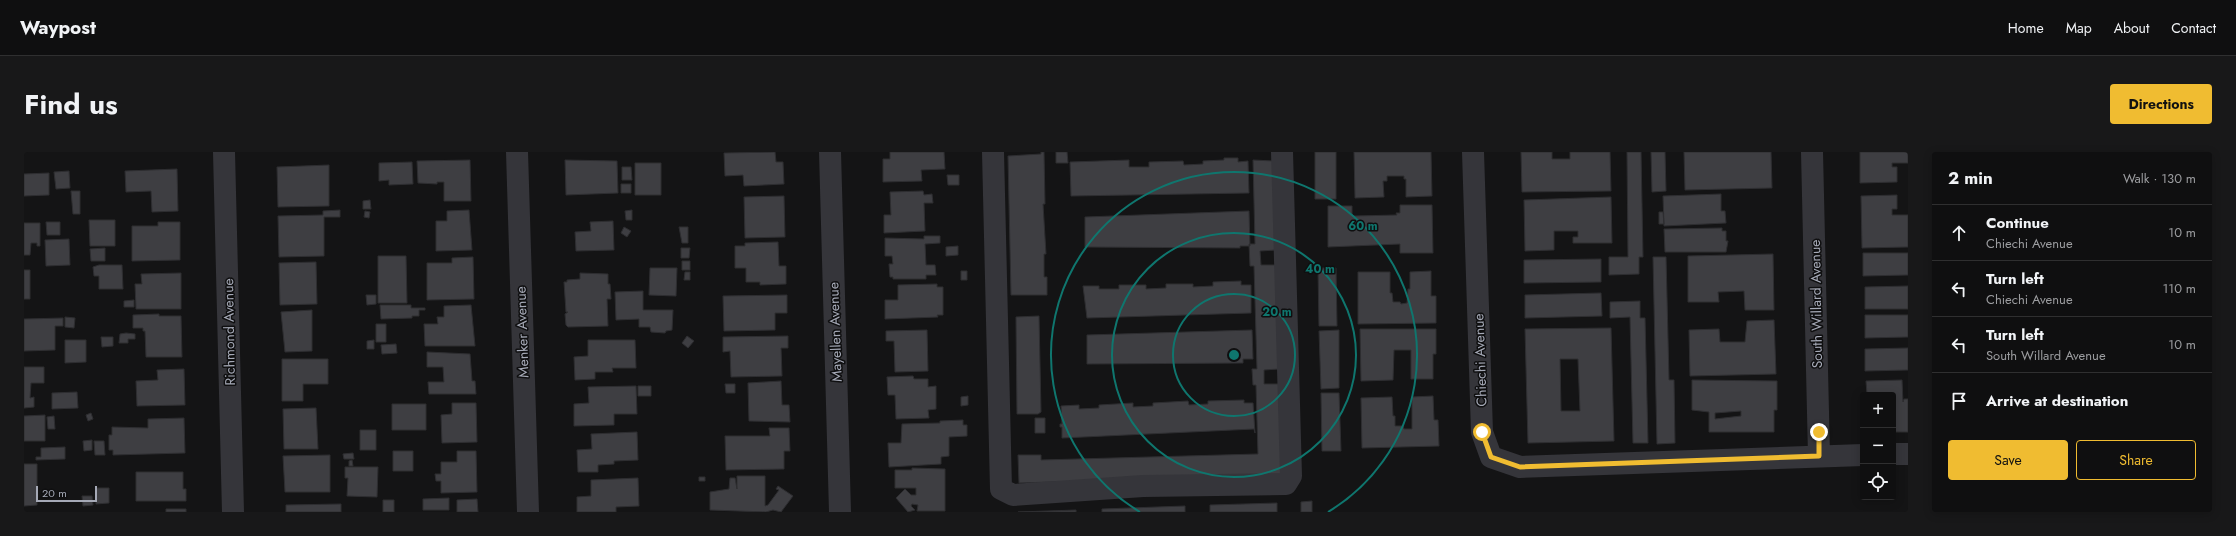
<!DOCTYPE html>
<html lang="en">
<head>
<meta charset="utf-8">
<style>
	body { margin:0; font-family:Jost,sans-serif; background:#181819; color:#f1f3f6 }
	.controls { position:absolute; right:12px; bottom:12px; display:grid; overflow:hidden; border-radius:4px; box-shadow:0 2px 10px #0003 }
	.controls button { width:36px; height:36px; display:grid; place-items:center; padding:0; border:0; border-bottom:1px solid #2f2f30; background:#0f0f10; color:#f1f3f6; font:20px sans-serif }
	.scale { position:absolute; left:12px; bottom:10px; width:61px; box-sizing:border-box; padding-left:4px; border:2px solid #a5a9b6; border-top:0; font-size:11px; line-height:14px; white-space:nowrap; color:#a5a9b6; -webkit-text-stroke:3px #0f0f10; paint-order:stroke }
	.stop { position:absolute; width:12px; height:12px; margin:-9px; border:3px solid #f0bc31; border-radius:50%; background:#fff }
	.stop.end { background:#f0bc31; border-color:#fff; box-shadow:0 1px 4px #0008 }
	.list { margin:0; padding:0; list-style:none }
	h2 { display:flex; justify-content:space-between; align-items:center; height:52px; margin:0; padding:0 16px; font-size:17px }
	h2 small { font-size:13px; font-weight:400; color:#9b9c9f }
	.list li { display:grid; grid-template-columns:26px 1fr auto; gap:12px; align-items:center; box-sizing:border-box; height:56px; padding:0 16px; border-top:1px solid #2f2f30 }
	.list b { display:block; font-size:15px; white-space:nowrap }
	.list p { margin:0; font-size:13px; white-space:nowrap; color:#9b9c9f }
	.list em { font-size:13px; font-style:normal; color:#9b9c9f }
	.actions { display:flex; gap:8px; padding:12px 16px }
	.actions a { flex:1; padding:9px 0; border:1px solid #f0bc31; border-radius:4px; text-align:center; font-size:14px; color:#f0bc31 }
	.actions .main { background:#f0bc31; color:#111 }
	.icon { flex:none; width:22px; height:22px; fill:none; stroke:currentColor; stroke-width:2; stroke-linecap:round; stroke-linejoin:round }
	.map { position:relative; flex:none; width:1884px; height:360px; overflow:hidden; border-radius:4px }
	header { display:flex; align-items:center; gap:24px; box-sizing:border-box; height:56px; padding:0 20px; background:#0f0f10; border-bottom:1px solid #2f2f30 }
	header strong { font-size:19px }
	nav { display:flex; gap:22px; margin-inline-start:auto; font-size:14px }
	.intro { display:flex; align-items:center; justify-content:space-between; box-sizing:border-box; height:96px; padding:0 24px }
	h1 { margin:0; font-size:28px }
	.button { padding:10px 18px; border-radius:4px; background:#f0bc31; color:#111; font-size:14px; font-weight:700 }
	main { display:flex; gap:24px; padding:0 24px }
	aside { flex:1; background:#0f0f10; border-radius:4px; box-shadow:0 2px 10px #0003 }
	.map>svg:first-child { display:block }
	.building { fill:#3e3e42; stroke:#2e2e31; fill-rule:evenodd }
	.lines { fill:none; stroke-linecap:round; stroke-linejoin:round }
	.minor { stroke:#35353a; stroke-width:22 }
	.route { stroke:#f0bc31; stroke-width:5 }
	.ring { fill:none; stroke:#0f766e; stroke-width:2 }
	.labels { text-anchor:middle; stroke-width:3; stroke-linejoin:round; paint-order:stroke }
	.street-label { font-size:14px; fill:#a5a9b6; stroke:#0f0f10 }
	.centre { fill:#0f766e; stroke:#0f0f10; stroke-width:2 }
	.ring-label { font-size:12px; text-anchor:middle; font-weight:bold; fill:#0f766e; stroke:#0f0f10; stroke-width:3; stroke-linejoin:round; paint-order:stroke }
</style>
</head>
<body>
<header>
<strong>Waypost</strong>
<nav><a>Home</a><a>Map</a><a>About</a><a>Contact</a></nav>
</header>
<div class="intro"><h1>Find us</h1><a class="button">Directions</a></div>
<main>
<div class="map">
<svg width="1884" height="360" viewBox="0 0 1884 360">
	<rect width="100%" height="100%" fill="#141415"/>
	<path class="building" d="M751,0L752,10H759L760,32L720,34L719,23L701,24L700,1Z
		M866,0H920L921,17L897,18L898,29L859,30V7H866Z
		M1017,0H1020L1021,52H1019L1022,102H1020V125H1023V143H987L984,4L1017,2Z
		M1032,0H1043L1044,11H1032Z
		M1291,0H1312V47H1291Z
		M1330,0H1407L1408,44L1382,45V27H1380V24H1363V29H1359L1360,45L1331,46Z
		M1497,0H1528V7H1546V0H1586L1587,39L1498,40Z
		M1603,0H1617L1619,105H1615V122L1585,123V105H1604Z
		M1627,0H1641L1642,39L1628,40Z
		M1660,0H1747L1748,36L1661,38Z
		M1836,0H1884V11H1868V15H1873V30L1836,31Z
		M1200,6H1214V10L1224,9L1225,41L1047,44L1046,10L1105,8V15H1125V10L1159,9L1160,13L1179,12V9L1200,8Z
		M446,8L447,49H420V30H413V32L394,31L393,9Z
		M541,8L593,9L594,41L542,43Z
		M1229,8L1250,9L1252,98L1236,99L1237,113H1252L1255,217L1240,218V232H1255L1260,323L995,331L994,303H1017V308L1234,302L1232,233H1229L1228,217H1233L1230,114H1226L1225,92H1231Z
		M388,10L389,32L365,33V28L355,29V11Z
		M611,11H637V43H611Z
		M305,13V54L254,55L253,15Z
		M598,15H607L608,28H598Z
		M153,17L154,59L128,60L127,39L102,40L101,19Z
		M45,19L46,36L32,37L30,20Z
		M25,21V43L0,44V22Z
		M923,23H935V33H924Z
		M597,32H607V41H597Z
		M47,39H56V62H49Z
		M899,39L900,43L908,42L909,51H900L901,79L860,81V63H867L866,40Z
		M1697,42V59H1701L1702,71L1640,74L1639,44Z
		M1873,43V57H1868V63H1884V95L1838,96L1837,44Z
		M760,44L761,85L721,86L720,45Z
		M1587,45L1588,91H1549V85H1554V79H1530V98L1501,99L1500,48Z
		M346,48L347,57H339V49Z
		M1376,53H1408L1409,101H1376V92L1304,95V54H1328V62L1330,64L1373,63L1372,61H1376Z
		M316,58V65H300V104L255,105L254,64L299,63V59Z
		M445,58L448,98L412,99V69H423V59Z
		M608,58V68H602L601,59Z
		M341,59L346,60L345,66L340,65Z
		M1225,59L1226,94H1216V96L1061,95V65Z
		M1635,60H1639L1640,72H1635Z
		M65,68H91V94H66Z
		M589,69L590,98L552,99L551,80L567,79L566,70Z
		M22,70H36V83H23Z
		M134,70H156V108L108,109V74H134Z
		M0,71H16V94H13V91H7L6,103H0Z
		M600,75L607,79L603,85L597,81Z
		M655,75H664V91H658Z
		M1698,76V79H1702V89H1704L1702,100H1641L1640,77Z
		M900,84H916V91L901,92L902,113H911L912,123H902V127H869V125H866L865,112H869L868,104H861V86L900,87Z
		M45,87L46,113L22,114L21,88Z
		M754,90L755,114H762V132L736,133V130H722V116H711V94H721V91Z
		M934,94V103L922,104V95Z
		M81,96V109H67L66,97Z
		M657,96H666L665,106H657Z
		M1839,101H1884V123L1839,124Z
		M1749,102L1750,158H1721L1720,139L1694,140L1695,150H1664V104Z
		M354,104H382L383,151H354Z
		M449,105L450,147L403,148V111H428V106Z
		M1629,105H1642L1645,228H1650L1651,291L1633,292Z
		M1577,107V130L1500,131V108Z
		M658,109H666V118H658Z
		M292,110L293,152L256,153L255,111Z
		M75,113H98L99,137H75V124H70L69,115Z
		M626,116H653L652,144L625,143Z
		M1294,116H1312L1313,174H1295Z
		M0,118H6V147H0Z
		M937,119H943V128H937Z
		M1407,119V144H1412V171L1334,172V120H1366V141H1368L1369,150H1376L1377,152L1383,151L1384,137H1386V120Z
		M661,120H666V128H660Z
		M157,121V157H112L111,132H118L117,122Z
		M556,121L584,122V132H586L587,147H583L584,174L544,175L542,173L541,162L544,160H542L540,130H543V128L556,127Z
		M1217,129V133H1227V161L1063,166L1059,134H1075V137H1095V133H1122V137L1142,136V132H1169V135L1189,134V130Z
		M913,132V135H919V163H913L914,165L861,167V148H874V133Z
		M1884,134V157H1841V135Z
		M619,139V158H649L648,178L642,179L641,181L627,180L626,175H615V167L592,168L591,140Z
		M1577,141L1578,164L1501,166V143Z
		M342,143H352V152L343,153Z
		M763,143V161H751V178L700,179L699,144Z
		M110,148V155H100V149Z
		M1616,149V166H1621L1624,291H1609L1606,165L1586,166V150Z
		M356,153H387V156H401V158H395V164H388V166L357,167Z
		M447,153L451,194H401L400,172H414L413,165H420V154Z
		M288,158V199L261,200L257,160Z
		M135,162V164H157L158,205H122L121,179H119V176H109V163Z
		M1841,163H1884V185L1841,186Z
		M1015,164L1017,260L1014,262H993L992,165Z
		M41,165L51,166L50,176L41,175Z
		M39,166V174H31V198L0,199V167Z
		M1750,168L1752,222L1666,224L1665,178L1695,177L1696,190H1721L1723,169Z
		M352,172H362V190H352Z
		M1587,176L1590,289L1504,291L1501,177ZM1536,207H1554L1556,259H1537Z
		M1336,177H1412V202H1409V227H1387V198H1370L1369,228L1337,229Z
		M903,178L904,219L871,220L870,189H862V179Z
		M1228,178L1229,207H1219V211L1063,212V183Z
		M1315,178V236L1297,237L1295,179Z
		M102,181L111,182V187H104V191H95L96,182Z
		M663,184L670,189L664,196L658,191Z
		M764,184V196H757L758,224L707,225L706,199L699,200V185Z
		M77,185H89V194L78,195Z
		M41,188H62V210L41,211Z
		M350,188V197H343V189Z
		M564,188H611L612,216H588L589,220H571V227L551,228L550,205L564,204Z
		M372,192L373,201L358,202L357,193Z
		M1884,196V218L1841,219V197Z
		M403,200L446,202L448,229H451L452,242H405L404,230H420L419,215H403Z
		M258,207H304V232H279V249H258Z
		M0,215H20V231H7L6,246L10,245V255L0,256Z
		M160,217L161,253L113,254L112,229L134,228L133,218Z
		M889,224L890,227H904V235L912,234V257L904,258L905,266L872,267L871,243H864L863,225Z
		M1668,228L1753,229V258H1750V280H1685V260L1668,258ZM1717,259V264L1691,267V261Z
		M1878,228L1879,250L1880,247H1884V280H1869V243H1843L1842,229Z
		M757,229L758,253H765L766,270L725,269L724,231Z
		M701,232H711V241H702Z
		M612,234L613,262H590V273L550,274V252L565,251L564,235Z
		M614,234H627V244H614Z
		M53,240L54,256L28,257V241Z
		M1297,241H1315L1317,299H1298Z
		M944,244V253L937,254V245Z
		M1409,244L1410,268H1414L1415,294L1338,296L1337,246L1368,245L1369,264H1371V274H1379L1380,277H1388V245Z
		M1220,248V251H1229L1231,281L1230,277L1038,286V275H1036V272H1038L1037,254L1055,253V257L1075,256V253L1109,251V255L1129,254V251L1164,249L1165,253L1184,252V249Z
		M428,251H452L453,290L418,291L417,263L428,262Z
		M368,252H402V278H368Z
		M292,256L294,297H260L259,257Z
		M67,261L69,267L64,269L62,263Z
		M21,263V289H0V264Z
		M30,264L31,277H24L23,265Z
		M160,266L161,301L89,303V298H85V283H88V275L124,276V267Z
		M1011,266H1021V281H1011Z
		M939,268V273H943V284L925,285V304L917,305V312L865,315L864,291H877L878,272L916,271V269Z
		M745,276H765L766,299H760V317L702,318L701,284H746Z
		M336,278H352V298H336Z
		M613,280L614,308L590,309V312L574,313V320H554L553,298L568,297L567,282Z
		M68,288V298L60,299L59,289Z
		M70,289H80L81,303H71Z
		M41,295V307L12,308V305H17V296Z
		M369,299H389V319H369Z
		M433,299H452L453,340L417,341V329H412L411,322H417V310H433Z
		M329,301L330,307H320L319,302Z
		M306,303V340H261L259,304Z
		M328,308L329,314H325V309Z
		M0,312H13V353L0,354Z
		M321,315H354L353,345L323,344L324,326H321Z
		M888,316L921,317V359H893L894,353L888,352L887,354L891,358L884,360L872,346L881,337L887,343H892V336H871V318H888Z
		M112,320H159V337H162V349H112Z
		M713,324H741V354L744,353L755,338L752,337L754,334L769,344L757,360L749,358L742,360L686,358V340L705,337L706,326H711L713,337Z
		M675,325H681V329H675Z
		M614,326L615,354L592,355V360H553V345L567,344V328Z
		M72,336H85V351L72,352Z
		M58,344H68L69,353L59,354Z
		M425,346V358H399V347Z
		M453,347L454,360H433V348Z
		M359,348H370V360H359Z
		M1288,349V360H1277V350Z
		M1253,351V360H1186V353Z
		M317,352V360H262V353Z
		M1161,354V360H1078V357Z
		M142,357H162V360H142Z
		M1052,358V360H994Z"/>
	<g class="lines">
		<path class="minor" d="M200,0L209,360
			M493,0L504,360
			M806,0L816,360
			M969,0L977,337L989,343L1119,334L1262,332L1267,324L1258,0
			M1449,0L1458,280L1467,305L1496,315L1839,303
			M1788,0L1795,304
			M1869,302H1884"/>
	</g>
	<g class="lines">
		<path class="route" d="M1458,280L1467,305L1496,315L1795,304V280"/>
	</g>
	<g class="ring">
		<circle cx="1210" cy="203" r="61"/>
		<circle cx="1210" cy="203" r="122"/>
		<path d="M1116 360A183 183 0 1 1 1304 360"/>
	</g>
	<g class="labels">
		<g class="street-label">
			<text transform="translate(1792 152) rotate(-91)" y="5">South Willard Avenue</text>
			<text transform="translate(205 180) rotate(-91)" y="5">Richmond Avenue</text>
			<text transform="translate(498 180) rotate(-92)" y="5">Menker Avenue</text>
			<text transform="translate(811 180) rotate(-92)" y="5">Mayellen Avenue</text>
			<text transform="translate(1456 208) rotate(-92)" y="5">Chiechi Avenue</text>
		</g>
	</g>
	<circle cx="1210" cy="203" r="6" class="centre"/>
	<g class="ring-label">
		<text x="1339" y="78">60 m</text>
		<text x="1296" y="121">40 m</text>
		<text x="1253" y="164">20 m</text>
	</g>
</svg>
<div class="controls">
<button>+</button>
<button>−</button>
<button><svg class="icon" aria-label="locate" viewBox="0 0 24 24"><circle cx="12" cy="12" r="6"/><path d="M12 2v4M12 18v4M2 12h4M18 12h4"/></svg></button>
</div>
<div class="scale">20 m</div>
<div class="stop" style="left:1458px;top:280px"></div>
<div class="stop end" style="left:1795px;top:280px"></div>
</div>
<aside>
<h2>2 min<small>Walk · 130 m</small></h2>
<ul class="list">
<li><svg class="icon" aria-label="ahead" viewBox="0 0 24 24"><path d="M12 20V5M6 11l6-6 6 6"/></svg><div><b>Continue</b><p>Chiechi Avenue</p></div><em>10 m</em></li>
<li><svg class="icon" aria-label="left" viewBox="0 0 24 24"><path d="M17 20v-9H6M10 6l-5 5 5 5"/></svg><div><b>Turn left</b><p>Chiechi Avenue</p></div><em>110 m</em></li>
<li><svg class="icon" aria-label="left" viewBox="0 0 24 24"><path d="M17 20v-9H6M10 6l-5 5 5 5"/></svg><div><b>Turn left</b><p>South Willard Avenue</p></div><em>10 m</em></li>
<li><svg class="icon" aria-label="arrive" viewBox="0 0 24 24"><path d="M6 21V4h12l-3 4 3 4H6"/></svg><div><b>Arrive at destination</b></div></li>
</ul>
<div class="actions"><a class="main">Save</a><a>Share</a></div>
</aside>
</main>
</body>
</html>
